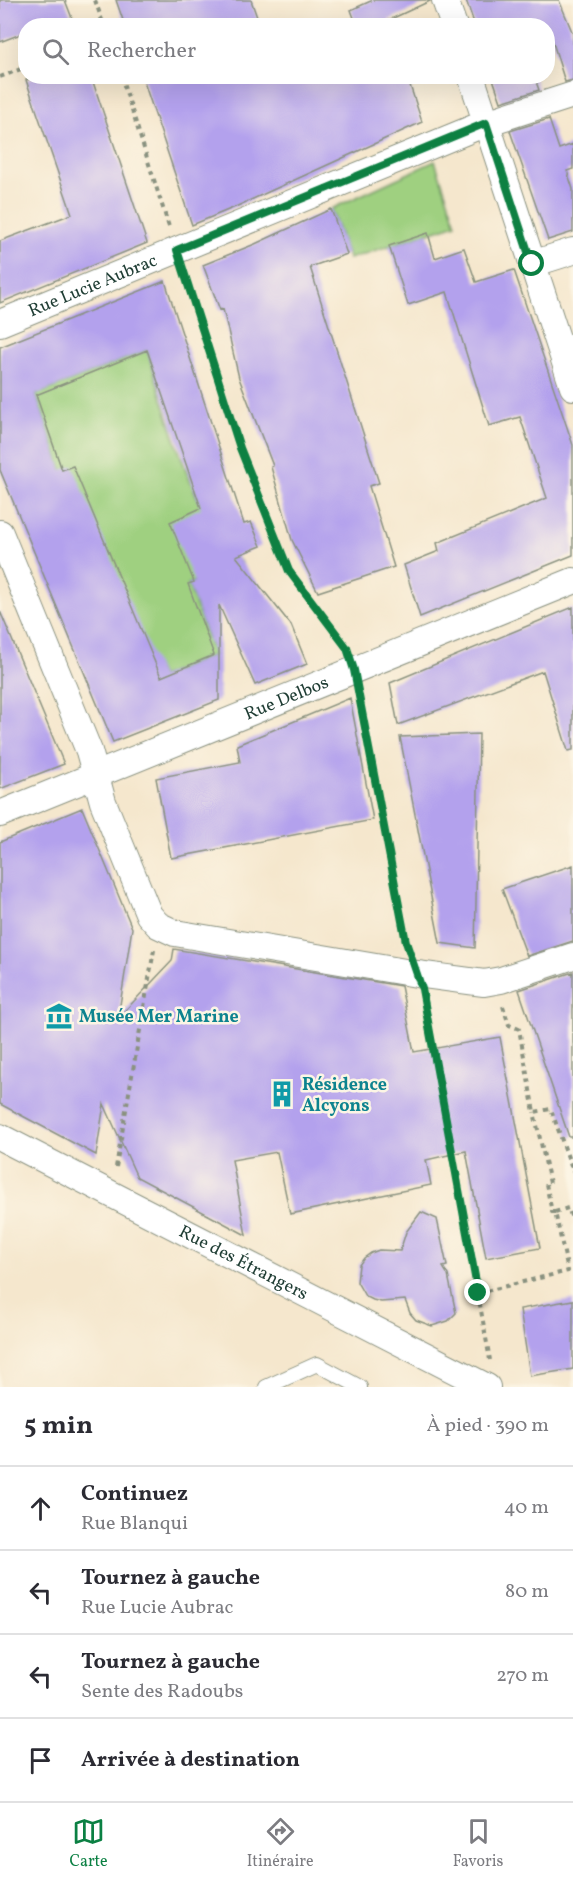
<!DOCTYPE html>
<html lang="fr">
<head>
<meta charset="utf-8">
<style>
	body { margin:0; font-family:Vollkorn,serif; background:#f7f7f7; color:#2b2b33 }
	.stop { position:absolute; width:18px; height:18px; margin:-14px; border:4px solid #0b8043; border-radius:50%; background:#fff }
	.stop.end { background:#0b8043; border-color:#fff; box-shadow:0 2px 6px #0008 }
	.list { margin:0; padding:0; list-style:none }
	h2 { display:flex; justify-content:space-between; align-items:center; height:78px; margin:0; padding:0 24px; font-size:26px }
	h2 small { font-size:20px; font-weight:400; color:#7c7c81 }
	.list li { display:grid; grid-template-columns:39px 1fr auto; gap:18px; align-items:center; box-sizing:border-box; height:84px; padding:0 24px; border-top:2px solid #e1e1e2 }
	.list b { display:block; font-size:22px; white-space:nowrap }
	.list p { margin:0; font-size:20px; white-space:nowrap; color:#7c7c81 }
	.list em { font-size:20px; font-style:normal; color:#7c7c81 }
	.icon { flex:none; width:33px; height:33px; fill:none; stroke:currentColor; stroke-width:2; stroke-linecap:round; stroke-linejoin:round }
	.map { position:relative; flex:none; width:573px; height:1387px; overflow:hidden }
	.search { position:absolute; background:#fff; box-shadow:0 6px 24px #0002; left:18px; right:18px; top:18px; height:66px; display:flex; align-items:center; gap:15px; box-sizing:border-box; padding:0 21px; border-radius:24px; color:#7c7c81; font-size:22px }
	.sheet { height:414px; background:#fff }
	nav { display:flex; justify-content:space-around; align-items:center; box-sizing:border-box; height:84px; border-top:2px solid #e1e1e2; background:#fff; font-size:16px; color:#7c7c81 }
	nav a { display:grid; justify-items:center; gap:3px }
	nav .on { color:#0b8043 }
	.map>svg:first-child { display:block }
	.green { fill:#9fd080; stroke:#5f865a; stroke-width:1.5 }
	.building { fill:#b3a1ed; fill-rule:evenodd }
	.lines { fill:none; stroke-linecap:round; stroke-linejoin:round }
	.lane-casing { stroke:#8a9280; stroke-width:16 }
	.street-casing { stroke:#8a9280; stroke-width:28 }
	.path { stroke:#8a9280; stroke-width:4; stroke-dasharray:4.5 4.5; stroke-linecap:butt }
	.lane { stroke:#fff; stroke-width:14 }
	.street { stroke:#fff; stroke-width:26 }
	.route { stroke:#0b8043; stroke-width:8 }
	.labels { text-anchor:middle; stroke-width:5; stroke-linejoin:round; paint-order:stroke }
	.street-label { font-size:18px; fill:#1f3d34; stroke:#fcf5e5 }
	.culture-label { font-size:18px; font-weight:bold; fill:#0d838f; stroke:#fcf5e5; text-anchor:start }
</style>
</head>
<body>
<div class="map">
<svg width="573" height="1387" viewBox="0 0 573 1387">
	<rect width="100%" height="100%" fill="#fcf5e5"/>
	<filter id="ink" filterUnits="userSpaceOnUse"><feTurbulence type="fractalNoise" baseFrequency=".0167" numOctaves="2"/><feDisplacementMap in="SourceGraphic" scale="12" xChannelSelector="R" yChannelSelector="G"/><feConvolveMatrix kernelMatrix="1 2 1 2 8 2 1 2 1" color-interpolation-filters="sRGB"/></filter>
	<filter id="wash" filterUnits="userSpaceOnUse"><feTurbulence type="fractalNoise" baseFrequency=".008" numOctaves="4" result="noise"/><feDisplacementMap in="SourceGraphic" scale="24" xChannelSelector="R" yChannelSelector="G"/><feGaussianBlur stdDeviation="1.35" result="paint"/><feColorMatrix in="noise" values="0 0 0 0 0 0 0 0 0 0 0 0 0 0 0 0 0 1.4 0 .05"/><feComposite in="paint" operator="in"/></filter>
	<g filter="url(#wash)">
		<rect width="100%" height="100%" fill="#f5e7cd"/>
		<path class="green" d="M435,161L456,224L349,259L331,209Z
			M147,350C167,410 193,523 242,563L188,584L214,655L161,677L62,470L36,395Z"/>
		<g id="blocks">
			<path class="building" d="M0,0H65L75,26H26V32L0,42Z
				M116,0H251L260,26H125Z
				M373,0H430V1L389,20L391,26H357L351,10Z
				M466,0H559L573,34V80L565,82L548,26H475Z
				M38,76H91L147,243L0,303V241L72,214L26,80Z
				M142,76H407L422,122L233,208L192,225Z
				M492,76H534L539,90L501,102Z
				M549,119L559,149L573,144V169L567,171L573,189V232L548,240L510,131Z
				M331,209L347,254L310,267L379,483L369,486L394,567L318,592L292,540L271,467L273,466L239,378L223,309L220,310L203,265L255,244Z
				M428,233L435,258L464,248L476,282L514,270L573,445V555L420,617L404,565L439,551L437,543L547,498L520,417L489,426L447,292L408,305L389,246Z
				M165,281L244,524L251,522L261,546L236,556L291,625L307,664L255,685L219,605V700L113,742L0,470V347ZM147,350L201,508L170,522L194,582L188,584L214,655L161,677L73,466L62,470L36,395Z
				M573,607V750L568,751L543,671L398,725L390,683Z
				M0,611L64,764L0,789Z
				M350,698L373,820L171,858L156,778L240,762L237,745Z
				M479,734L476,902L475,948L440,943L400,737Z
				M82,808L132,928L118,1018L172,961L174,949L401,986L414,1052L500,1037L540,1248L486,1258L466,1151L426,1160L431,1185L290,1214L277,1152L232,1160L246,1235L137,1177L104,1104L96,1155L0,1104V842Z
				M573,865V941L527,956L502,889Z
				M573,972V1137H569L519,990Z
				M421,1212L437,1219L447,1266L443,1267L448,1275L456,1313L448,1321L432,1326L416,1320L410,1313L405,1300L381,1302L373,1300L365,1296L357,1282L359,1265L364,1258L371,1253L379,1250L400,1251L406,1232Z
				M573,1300V1369L530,1376L520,1309Z"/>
		</g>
	</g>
	<g filter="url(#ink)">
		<use href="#blocks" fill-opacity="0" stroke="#8a9280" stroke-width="1.5"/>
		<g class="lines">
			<g class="lane-casing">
				<path id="lane" d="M266,1387L317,1364L360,1387"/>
			</g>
			<g class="street-casing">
				<g id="street">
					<path d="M445,0L454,26"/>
					<path d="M471,76L573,387"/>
					<path d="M532,264L573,251"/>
					<path id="s1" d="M0,323L486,123L573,95"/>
					<path d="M0,533L89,751L103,802L149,915L158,925L175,933L417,974L484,983L501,980L573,956"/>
					<path id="s2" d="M0,814L573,581"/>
					<path id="s3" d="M0,1137L487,1387"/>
				</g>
			</g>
			<path class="path" d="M95,0L104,26
				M121,76L169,227
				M0,77L26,67
				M184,274L240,448L289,571L346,647
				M358,694L407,946
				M425,1002L490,1360
				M503,1006L509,1025L519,1029L534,1112L551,1109L573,1172
				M116,1167L154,950
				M555,1212L568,1208L573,1221
				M478,1293L568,1271L555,1212H552L546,1184L550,1183L534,1112"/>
			<use href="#lane" class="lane"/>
			<use href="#street" class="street"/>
		</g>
	</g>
	<g class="lines" filter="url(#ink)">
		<path class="route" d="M478,1293L422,989L406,942L354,670L347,648L289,571L240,448L177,250L486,123L532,264"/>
	</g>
	<defs>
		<g id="museum-bare" transform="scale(2.07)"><path d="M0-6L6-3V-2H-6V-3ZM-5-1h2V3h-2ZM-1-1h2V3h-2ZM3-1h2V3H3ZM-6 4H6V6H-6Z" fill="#0f9aa8" stroke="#fcf5e5" stroke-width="2.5" paint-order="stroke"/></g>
		<g id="building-bare" transform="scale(2.07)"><path d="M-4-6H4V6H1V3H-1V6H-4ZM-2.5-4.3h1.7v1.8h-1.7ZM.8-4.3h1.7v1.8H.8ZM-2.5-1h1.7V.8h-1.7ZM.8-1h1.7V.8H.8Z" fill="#0f9aa8" stroke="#fcf5e5" stroke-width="2.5" paint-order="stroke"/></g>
	</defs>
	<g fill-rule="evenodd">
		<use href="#museum-bare" x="59" y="1016"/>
		<use href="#building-bare" x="282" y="1094"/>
	</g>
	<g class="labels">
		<g class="street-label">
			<text dy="6" stroke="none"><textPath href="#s1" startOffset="100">Rue Lucie Aubrac</textPath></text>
			<text dy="6" stroke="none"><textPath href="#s2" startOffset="309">Rue Delbos</textPath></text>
			<text dy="6" stroke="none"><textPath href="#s3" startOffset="274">Rue des Étrangers</textPath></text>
		</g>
		<g class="culture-label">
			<text x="79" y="1022">Musée Mer Marine</text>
			<text x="302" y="1090">Résidence<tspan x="302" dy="21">Alcyons</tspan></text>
		</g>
	</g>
</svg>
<div class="stop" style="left:532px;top:264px"></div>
<div class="stop end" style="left:478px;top:1293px"></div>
<div class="search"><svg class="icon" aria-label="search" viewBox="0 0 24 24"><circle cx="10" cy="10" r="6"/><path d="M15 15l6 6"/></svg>Rechercher</div>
</div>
<section class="sheet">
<h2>5 min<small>À pied · 390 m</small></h2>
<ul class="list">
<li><svg class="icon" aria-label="ahead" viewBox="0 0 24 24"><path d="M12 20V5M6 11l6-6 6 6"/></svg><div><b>Continuez</b><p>Rue Blanqui</p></div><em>40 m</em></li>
<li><svg class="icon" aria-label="left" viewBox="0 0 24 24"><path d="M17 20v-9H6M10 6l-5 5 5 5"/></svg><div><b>Tournez à gauche</b><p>Rue Lucie Aubrac</p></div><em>80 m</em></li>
<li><svg class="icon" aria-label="left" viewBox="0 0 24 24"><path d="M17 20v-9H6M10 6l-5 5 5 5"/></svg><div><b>Tournez à gauche</b><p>Sente des Radoubs</p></div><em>270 m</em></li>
<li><svg class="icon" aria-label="arrive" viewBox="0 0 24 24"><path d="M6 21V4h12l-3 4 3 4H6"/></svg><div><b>Arrivée à destination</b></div></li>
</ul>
</section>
<nav>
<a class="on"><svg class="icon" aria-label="map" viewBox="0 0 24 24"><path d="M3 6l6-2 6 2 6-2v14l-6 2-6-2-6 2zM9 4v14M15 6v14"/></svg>Carte</a>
<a><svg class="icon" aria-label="directions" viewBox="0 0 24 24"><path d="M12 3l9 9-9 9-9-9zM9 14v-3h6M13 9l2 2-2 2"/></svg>Itinéraire</a>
<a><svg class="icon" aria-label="saved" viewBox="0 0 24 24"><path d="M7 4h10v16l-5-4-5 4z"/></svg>Favoris</a>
</nav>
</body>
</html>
